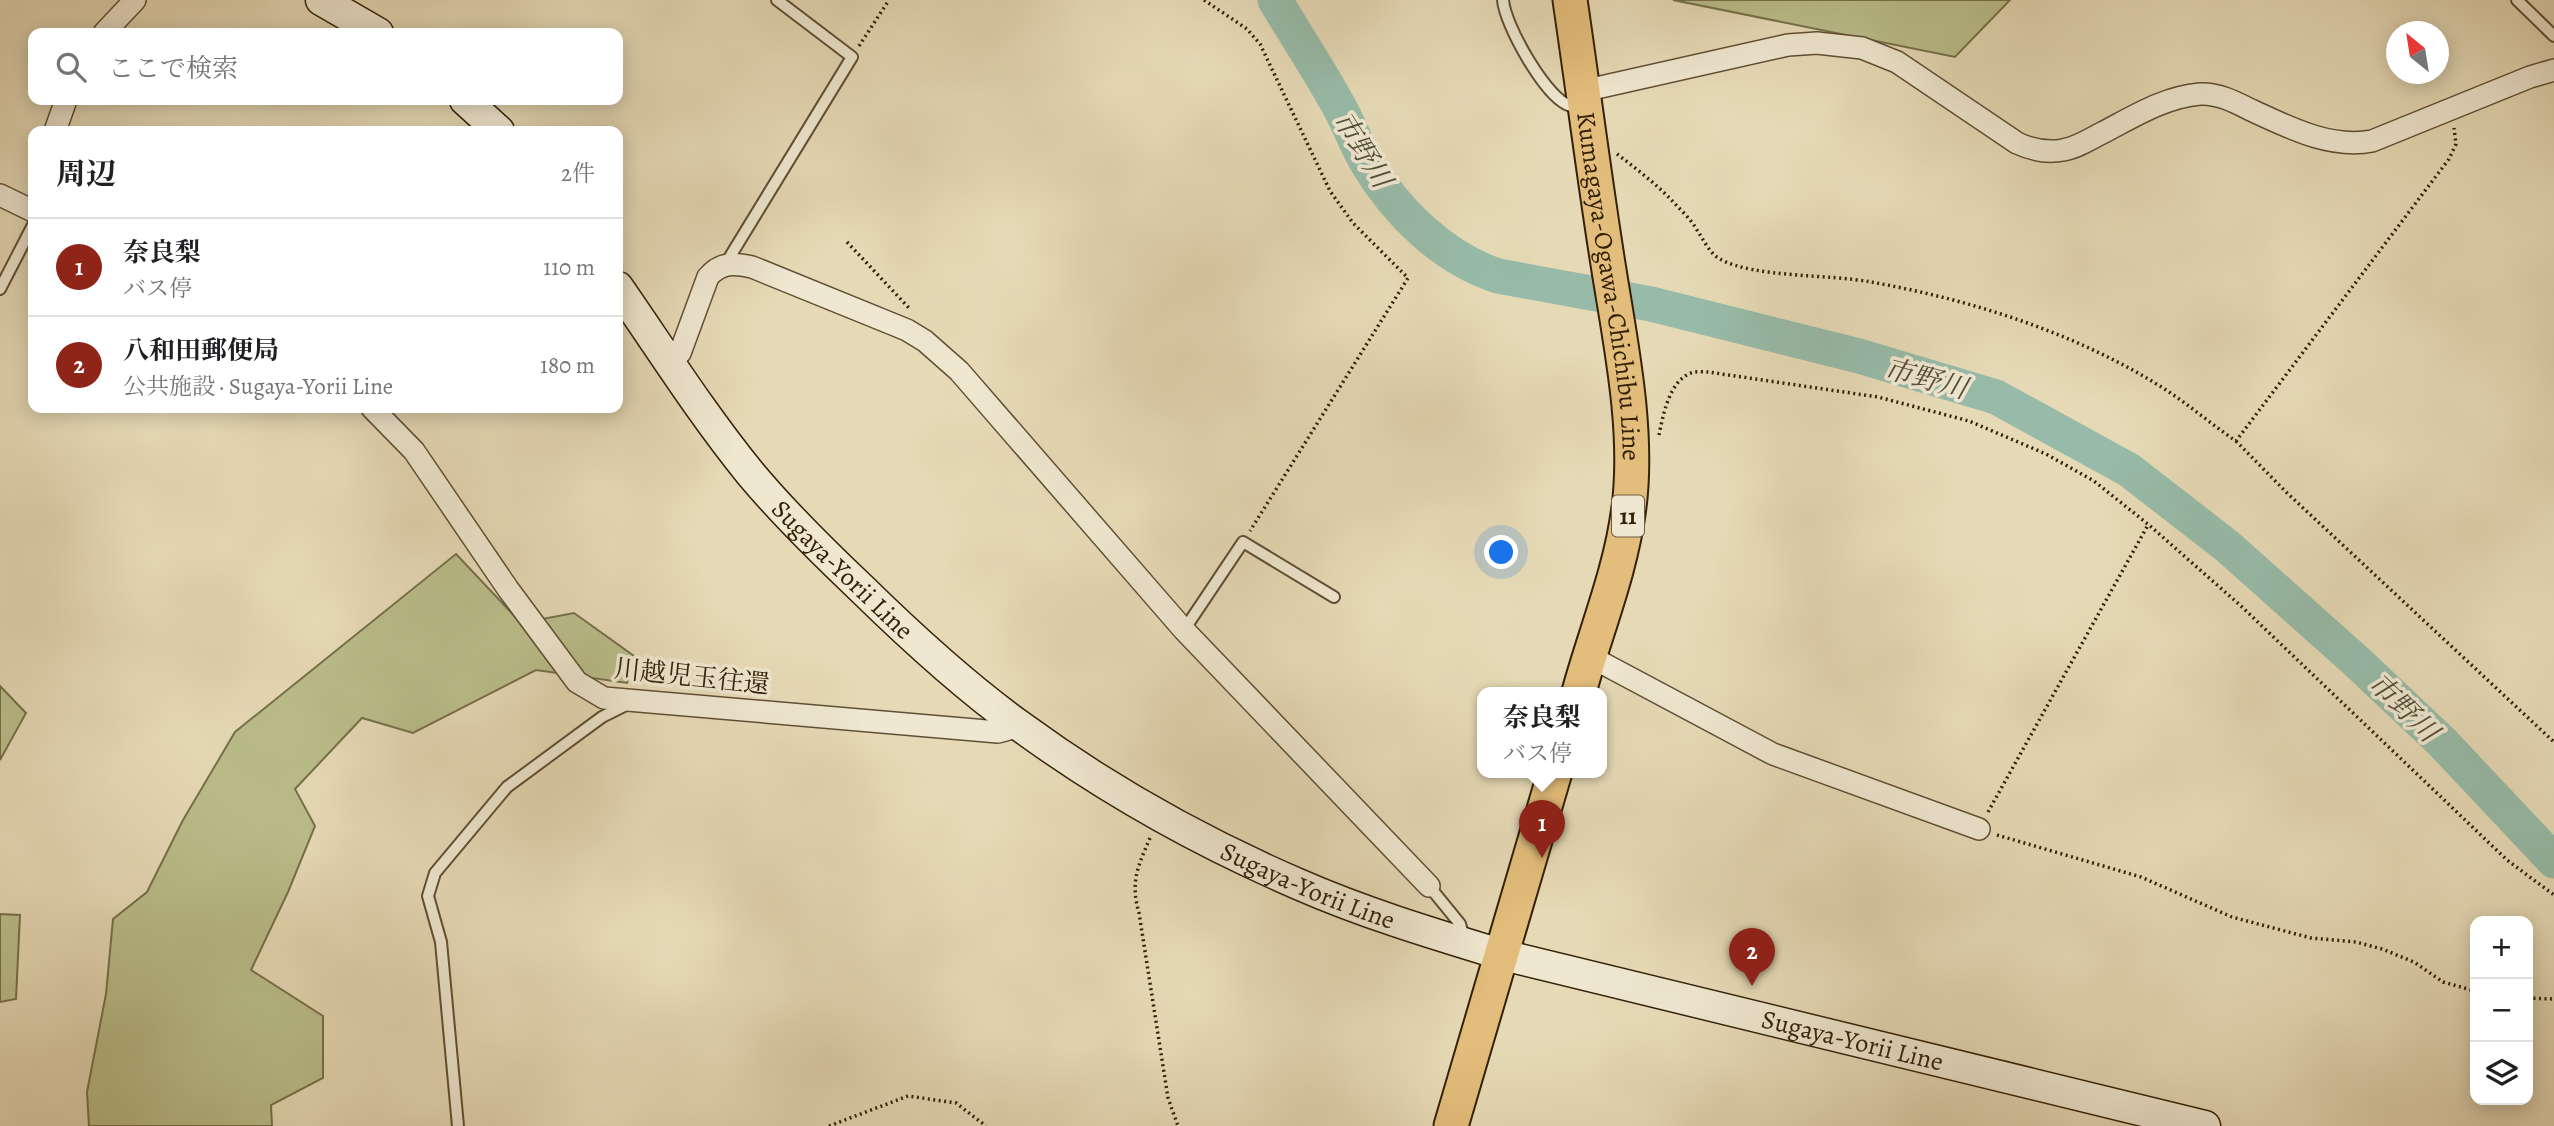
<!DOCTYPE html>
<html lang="ja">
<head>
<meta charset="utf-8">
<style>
	body { margin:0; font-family:Alegreya,"Noto Serif JP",serif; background:#f2f2f2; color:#202124 }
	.controls { position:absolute; right:21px; bottom:21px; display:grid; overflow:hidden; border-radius:14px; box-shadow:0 4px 18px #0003 }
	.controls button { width:63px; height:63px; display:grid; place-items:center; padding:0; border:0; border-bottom:2px solid #e0e0e0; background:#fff; color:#202124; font:35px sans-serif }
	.compass { position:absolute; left:2386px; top:21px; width:63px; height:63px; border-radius:50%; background:#fff; box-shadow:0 4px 18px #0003; rotate:330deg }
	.you { position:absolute; left:1502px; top:553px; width:24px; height:24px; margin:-18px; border:5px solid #fff; border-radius:50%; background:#1a73e8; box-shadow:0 0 0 10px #1a73e833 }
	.badge { display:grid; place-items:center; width:46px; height:46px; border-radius:50%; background:#8f2418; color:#fff; font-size:23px; font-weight:700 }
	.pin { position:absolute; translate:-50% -58px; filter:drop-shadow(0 2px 4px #0008) }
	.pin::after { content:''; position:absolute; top:37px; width:24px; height:21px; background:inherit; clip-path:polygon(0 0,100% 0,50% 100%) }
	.popup { position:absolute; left:1477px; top:687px; width:130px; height:91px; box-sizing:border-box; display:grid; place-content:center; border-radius:14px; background:#fff; filter:drop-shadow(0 2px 5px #0005); font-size:23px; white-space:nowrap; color:#757577 }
	.popup b { font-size:26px; color:#202124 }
	.popup::after { content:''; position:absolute; left:50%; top:100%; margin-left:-14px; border:14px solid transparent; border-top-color:#fff }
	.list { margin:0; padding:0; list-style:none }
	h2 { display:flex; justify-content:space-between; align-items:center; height:91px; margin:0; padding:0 28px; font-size:30px }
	h2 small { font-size:23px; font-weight:400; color:#757577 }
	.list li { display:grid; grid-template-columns:46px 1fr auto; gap:21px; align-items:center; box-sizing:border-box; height:98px; padding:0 28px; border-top:2px solid #e0e0e0 }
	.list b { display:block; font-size:26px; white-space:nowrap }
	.list p { margin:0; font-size:23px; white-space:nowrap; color:#757577 }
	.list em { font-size:23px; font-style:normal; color:#757577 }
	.icon { flex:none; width:38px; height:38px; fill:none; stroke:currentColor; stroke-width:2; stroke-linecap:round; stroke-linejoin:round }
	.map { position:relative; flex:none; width:2554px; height:1126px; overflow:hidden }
	.search { position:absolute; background:#fff; box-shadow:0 4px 18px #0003; left:28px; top:28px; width:595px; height:77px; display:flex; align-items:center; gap:18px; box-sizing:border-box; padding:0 24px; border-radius:14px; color:#757577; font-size:26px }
	.panel { position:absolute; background:#fff; box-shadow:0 4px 18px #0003; left:28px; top:126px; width:595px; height:287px; border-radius:14px }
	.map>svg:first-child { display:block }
	.green { fill:#babe8b; stroke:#77704a; stroke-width:2 }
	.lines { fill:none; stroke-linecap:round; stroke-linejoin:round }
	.river { stroke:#97bba8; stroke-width:35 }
	.lane-casing { stroke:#604f34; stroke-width:14 }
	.street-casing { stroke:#604f34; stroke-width:24 }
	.secondary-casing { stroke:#342108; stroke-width:33 }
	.primary-casing { stroke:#342108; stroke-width:37 }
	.path { stroke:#342108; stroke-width:3.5; stroke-dasharray:2 3.5; stroke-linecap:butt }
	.lane { stroke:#efe7d0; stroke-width:10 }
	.street { stroke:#efe7d0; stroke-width:21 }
	.secondary { stroke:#efe7d0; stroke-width:30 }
	.primary { stroke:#e3bd7b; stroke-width:33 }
	.labels { text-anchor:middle; stroke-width:7; stroke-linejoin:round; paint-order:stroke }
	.shield { fill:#efe7d0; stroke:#6c5c44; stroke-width:2 }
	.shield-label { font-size:24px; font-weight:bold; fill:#342108 }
	.street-label { font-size:26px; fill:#342108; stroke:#efe7d0 }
	.water-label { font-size:28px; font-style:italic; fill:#524f38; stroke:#efe7d0 }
</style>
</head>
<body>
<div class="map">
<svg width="2554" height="1126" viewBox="0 0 2554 1126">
	<rect width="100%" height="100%" fill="#e6dab6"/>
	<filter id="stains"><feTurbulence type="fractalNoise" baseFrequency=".00286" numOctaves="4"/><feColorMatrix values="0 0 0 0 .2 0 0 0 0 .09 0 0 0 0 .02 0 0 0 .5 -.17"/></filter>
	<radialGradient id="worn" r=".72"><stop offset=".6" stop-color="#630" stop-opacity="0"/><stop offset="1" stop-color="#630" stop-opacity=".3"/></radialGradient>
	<path class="green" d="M1673,0H2010L1955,57Z
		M456,554L521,623L574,613L634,656L627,683L536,670L413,733L362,718L295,789L315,826L288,892L251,970L323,1016V1078L271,1105L272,1126H89L87,1092L106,994L113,919L147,892L183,820L235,732Z
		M0,686L26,713L0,760Z
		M0,914L20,915L16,999L0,1002Z"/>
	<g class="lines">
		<path class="river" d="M1275,0C1297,37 1321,73 1341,110C1350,127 1357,146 1367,163C1396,212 1443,258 1498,276L1651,304L1859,356L1996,397L2129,470L2227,546L2356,661L2442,742L2554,861"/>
		<g class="lane-casing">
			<path id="lane" d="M1503,0C1505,25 1543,92 1566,104C1570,107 1577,106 1582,107
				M2517,0L2554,36
				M729,264L731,255L852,57L777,0
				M0,289L33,225
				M1184,630L1243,542L1334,597
				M1429,886L1460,924L1464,938
				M458,1126L441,942L428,896L435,873L507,787L602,717L628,704"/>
		</g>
		<g class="street-casing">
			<path id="street" d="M104,33L135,0
				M1583,91L1788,45L1817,43L1862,48L1897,62L2017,143C2032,150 2047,153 2063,150C2077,148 2090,139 2102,133C2133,117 2164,97 2200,94C2218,93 2235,102 2251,110C2288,127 2330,149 2372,141L2530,77L2554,70
				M55,131L66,100
				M0,195L33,211
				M671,363L680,353L708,277C721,262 734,263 752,267L907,330L925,341L959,371L1184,630L1429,886
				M372,408L414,451L508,589L577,682L604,698L998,732L1020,726
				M1589,656L1773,754L1979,829"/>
		</g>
		<g class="secondary-casing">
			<g id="secondary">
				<path d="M321,0L378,33"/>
				<path d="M465,100L499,131"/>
				<path id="s1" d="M618,287C661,349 702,414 750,473C784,514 822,551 861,588C911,637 963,685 1020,726C1106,789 1201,842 1298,884C1364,913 1434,934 1503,955L2205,1126"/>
			</g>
		</g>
		<g class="primary-casing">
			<g id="primary">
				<path id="s2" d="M1570,0C1583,88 1594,176 1608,264C1620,341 1639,429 1629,507C1621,571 1596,630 1579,692"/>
				<path d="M1451,1126L1555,772"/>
			</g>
		</g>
		<path class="path" d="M1204,0L1247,29L1260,44L1330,191L1353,223L1408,278L1250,531
			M859,46L889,0
			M1617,154C1638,170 1659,186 1677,206C1684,213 1692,221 1697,230C1704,240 1709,253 1720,259C1754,278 1830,274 1871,282C1972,300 2076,333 2163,388C2188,404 2211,424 2236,441L2449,159L2456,144L2454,128
			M847,242L909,308
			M1659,435C1663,416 1669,381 1691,373C1696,371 1703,372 1708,372L1878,397L1969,421L2046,454L2094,481L2149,525L2241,606L2507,860L2554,895
			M2236,441L2286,492L2554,742
			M1988,812L2148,525
			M1997,835L2141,877L2232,917L2311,938L2356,942L2382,949L2414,962L2443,982L2475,991
			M1150,838C1138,866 1130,882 1139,913L1168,1098L1178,1126
			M2528,998L2554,999
			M829,1126L908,1096L956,1103L986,1126"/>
		<use href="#lane" class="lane"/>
		<use href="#street" class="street"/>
		<use href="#secondary" class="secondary"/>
		<use href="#primary" class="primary"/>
	</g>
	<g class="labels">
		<rect class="shield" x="1612" y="495.5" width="32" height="41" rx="5"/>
		<g class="shield-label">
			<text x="1628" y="524">11</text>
		</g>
		<g class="street-label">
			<text dy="9" stroke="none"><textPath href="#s2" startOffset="289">Kumagaya-Ogawa-Chichibu Line</textPath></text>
			<text dy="9" stroke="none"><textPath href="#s1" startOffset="362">Sugaya-Yorii Line</textPath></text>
			<text transform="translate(692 676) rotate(6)" y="9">川越児玉往還</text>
			<text dy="9" stroke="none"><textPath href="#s1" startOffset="929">Sugaya-Yorii Line</textPath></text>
			<text dy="9" stroke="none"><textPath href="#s1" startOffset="1496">Sugaya-Yorii Line</textPath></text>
		</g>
		<g class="water-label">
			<text transform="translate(1363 149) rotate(58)" y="10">市野川</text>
			<text transform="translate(1926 378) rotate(15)" y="10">市野川</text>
			<text transform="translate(2404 707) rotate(44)" y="10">市野川</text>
		</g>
	</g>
	<rect width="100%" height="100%" filter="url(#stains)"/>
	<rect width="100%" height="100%" fill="url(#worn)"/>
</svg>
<div class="controls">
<button>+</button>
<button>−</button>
<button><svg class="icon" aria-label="layers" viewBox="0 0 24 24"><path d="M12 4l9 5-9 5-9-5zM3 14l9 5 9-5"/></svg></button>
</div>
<svg class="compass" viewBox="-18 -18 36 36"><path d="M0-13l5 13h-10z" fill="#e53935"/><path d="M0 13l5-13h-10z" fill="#757577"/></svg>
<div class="you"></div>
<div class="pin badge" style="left:1542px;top:858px">1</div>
<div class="popup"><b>奈良梨</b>バス停</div>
<div class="pin badge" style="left:1752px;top:986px">2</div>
<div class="search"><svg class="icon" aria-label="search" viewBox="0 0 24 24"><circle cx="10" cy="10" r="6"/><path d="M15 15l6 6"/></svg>ここで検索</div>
<section class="panel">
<h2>周辺<small>2件</small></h2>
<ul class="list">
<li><span class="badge">1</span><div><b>奈良梨</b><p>バス停</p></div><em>110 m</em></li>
<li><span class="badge">2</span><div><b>八和田郵便局</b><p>公共施設 · Sugaya-Yorii Line</p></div><em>180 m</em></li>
</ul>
</section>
</div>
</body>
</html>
